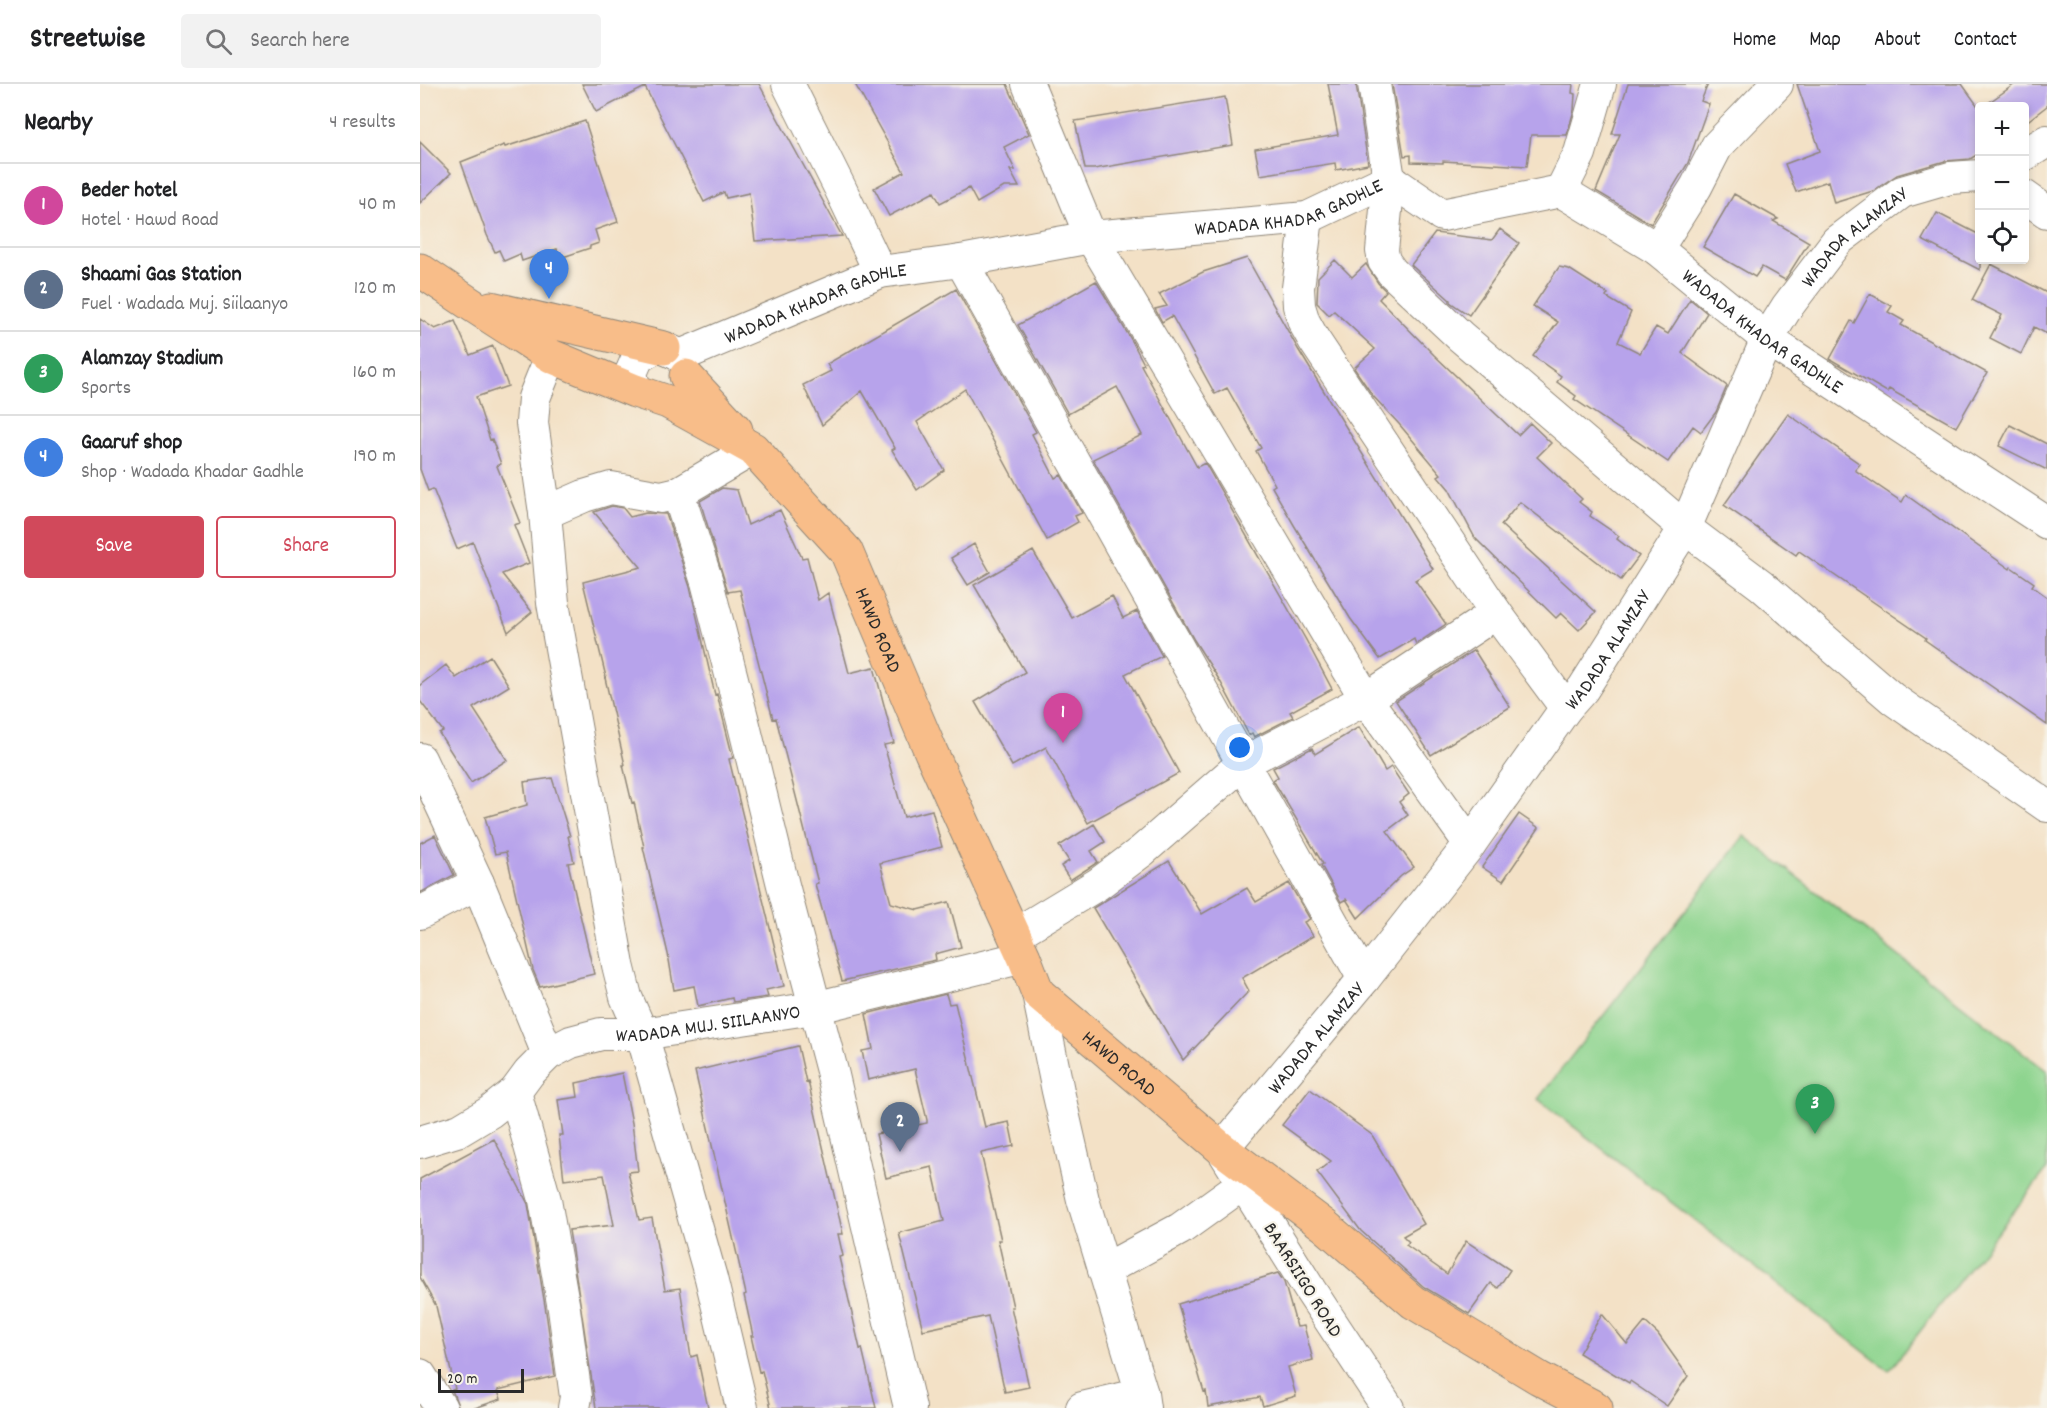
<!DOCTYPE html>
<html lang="en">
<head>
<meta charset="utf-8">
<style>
	body { margin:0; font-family:Dekko,sans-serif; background:#f2f2f2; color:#202124 }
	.controls { position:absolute; right:18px; top:18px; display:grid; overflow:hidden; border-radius:6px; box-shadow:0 3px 9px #0003 }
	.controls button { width:54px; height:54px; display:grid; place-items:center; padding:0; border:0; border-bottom:2px solid #e0e0e0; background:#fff; color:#202124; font:30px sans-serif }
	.scale { position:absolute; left:18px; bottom:15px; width:86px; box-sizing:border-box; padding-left:6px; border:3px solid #2b2b2b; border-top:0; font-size:16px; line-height:21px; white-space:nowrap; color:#2b2b2b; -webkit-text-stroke:4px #f7f3e8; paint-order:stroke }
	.you { position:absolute; left:820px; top:664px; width:21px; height:21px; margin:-15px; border:4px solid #fff; border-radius:50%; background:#1a73e8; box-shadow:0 0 0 9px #1a73e833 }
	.badge { display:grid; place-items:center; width:39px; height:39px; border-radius:50%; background:#d1495b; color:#fff; font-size:20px; font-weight:700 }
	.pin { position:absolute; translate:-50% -50px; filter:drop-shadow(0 2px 3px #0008) }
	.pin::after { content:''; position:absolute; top:32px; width:21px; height:18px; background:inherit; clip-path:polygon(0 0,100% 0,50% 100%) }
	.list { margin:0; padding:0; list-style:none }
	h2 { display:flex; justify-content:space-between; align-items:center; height:78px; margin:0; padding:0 24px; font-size:26px }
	h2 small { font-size:20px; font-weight:400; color:#757577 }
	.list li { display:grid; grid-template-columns:39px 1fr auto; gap:18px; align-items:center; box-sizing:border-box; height:84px; padding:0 24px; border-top:2px solid #e0e0e0 }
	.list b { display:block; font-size:22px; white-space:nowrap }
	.list p { margin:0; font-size:20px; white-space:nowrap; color:#757577 }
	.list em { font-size:20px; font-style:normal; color:#757577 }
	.actions { display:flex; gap:12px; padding:18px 24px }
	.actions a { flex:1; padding:14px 0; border:2px solid #d1495b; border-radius:6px; text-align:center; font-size:21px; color:#d1495b }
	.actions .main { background:#d1495b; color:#fff }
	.icon { flex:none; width:33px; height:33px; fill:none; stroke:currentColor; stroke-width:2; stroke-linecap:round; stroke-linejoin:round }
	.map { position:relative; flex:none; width:1627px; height:1324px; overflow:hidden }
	header { display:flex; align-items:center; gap:36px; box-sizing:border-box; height:84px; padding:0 30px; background:#fff; border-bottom:2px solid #e0e0e0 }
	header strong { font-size:28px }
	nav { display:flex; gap:33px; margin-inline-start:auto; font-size:21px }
	.search { width:420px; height:54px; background:#f2f2f2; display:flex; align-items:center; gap:15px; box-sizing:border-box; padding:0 21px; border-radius:6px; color:#757577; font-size:22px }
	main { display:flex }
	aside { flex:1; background:#fff }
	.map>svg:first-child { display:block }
	.green { fill:#8dd48e; stroke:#5c805c; stroke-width:1.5 }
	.building { fill:#b7a3eb }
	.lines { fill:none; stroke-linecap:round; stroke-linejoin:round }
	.minor-casing { stroke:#8f8678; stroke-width:34 }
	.major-casing { stroke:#8f8678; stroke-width:35 }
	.minor { stroke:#fff; stroke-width:32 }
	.major { stroke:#f8bd89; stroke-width:33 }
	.labels { text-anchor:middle; stroke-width:4.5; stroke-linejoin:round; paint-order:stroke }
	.street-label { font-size:20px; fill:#2b2b2b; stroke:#f7f3e8 }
</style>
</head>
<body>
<header>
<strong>Streetwise</strong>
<div class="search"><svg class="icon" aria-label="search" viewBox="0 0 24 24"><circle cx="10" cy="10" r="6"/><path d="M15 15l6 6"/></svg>Search here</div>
<nav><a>Home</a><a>Map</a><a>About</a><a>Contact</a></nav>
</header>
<main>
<aside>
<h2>Nearby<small>4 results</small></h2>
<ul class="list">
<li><span class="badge" style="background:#d1479c">1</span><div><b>Beder hotel</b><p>Hotel · Hawd Road</p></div><em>40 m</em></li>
<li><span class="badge" style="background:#5c6f8a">2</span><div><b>Shaami Gas Station</b><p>Fuel · Wadada Muj. Siilaanyo</p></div><em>120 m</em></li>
<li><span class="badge" style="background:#2e9e5b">3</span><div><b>Alamzay Stadium</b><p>Sports</p></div><em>160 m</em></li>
<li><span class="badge" style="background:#3f7fe0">4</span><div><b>Gaaruf shop</b><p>Shop · Wadada Khadar Gadhle</p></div><em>190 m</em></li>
</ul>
<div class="actions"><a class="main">Save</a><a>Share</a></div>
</aside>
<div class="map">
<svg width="1627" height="1324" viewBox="0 0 1627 1324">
	<rect width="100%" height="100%" fill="#f7f3e8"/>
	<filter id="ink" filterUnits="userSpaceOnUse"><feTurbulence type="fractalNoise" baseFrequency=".0167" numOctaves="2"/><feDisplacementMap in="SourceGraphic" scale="12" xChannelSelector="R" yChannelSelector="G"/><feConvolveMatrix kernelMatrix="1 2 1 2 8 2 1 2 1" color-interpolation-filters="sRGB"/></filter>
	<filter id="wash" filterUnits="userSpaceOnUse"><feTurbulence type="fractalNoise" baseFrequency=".008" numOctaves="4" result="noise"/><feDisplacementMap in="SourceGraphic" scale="24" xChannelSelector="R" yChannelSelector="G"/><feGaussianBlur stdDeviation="1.35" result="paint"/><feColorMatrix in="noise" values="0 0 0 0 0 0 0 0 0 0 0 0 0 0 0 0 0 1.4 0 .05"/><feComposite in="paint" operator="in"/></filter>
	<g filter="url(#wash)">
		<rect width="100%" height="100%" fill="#f3e1c6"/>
		<path class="green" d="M1324,752L1627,987V1085L1469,1287L1118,1015Z"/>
		<g id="blocks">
			<path class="building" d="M162,0H339L422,152L335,157L329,109L306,114L304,108L284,118L225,3L176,28Z
				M435,0H587L609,50L584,63L595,86H590L599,103H584L557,119L549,104L520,119L514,108L469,132L454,104L484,88Z
				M908,0H936L948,80L916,86L915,79L840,91L835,65L918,51Z
				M972,0H1153L1152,9L1155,10L1154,26L1147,51H1111L1107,82L1023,77V79L991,78V71L984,72Z
				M1208,0H1288L1281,17L1289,20L1268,79L1231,140L1176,107L1200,50H1192Z
				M1377,0H1542L1560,25V69L1550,75L1525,77L1477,91L1453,107L1414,119L1408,97L1376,108L1365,80L1400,67Z
				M1595,0H1627V22L1605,39V22H1564Z
				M805,13L813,61L674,85H665L655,37Z
				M165,37L198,138L175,146L179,159L170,162V164L140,174L137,165L102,177L100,170L84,177L79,166L75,168L67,151L41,78L84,61L85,63Z
				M0,58L31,89L0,119Z
				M1314,110L1358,135L1353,137L1389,158L1365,196L1342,183L1335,193L1283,163Z
				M1517,129L1560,151V186L1502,156Z
				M1080,145L1099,159L1049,231L1030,218V216L991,181L1015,149L1072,156Z
				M827,174L878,265L1013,485L995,496L1026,540L996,560L994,555L960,575L930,534L874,441L852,403L855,401L836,367L841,364L807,304L795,310L752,232L742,238L735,225L747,222L739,210L783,188Z
				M915,176L932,193L946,180L958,199L966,207L959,215L1014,271L1098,351L1110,339L1131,359L1117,373L1162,415L1159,418L1172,428L1170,432L1199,452L1197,455L1219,472L1201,496L1100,418L1081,441L1176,528L1159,546L1141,529L1136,534L1055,454L1029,405L1018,392L1021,390L979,340L953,312L934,284L955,265L914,227L909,231L897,219L898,193Z
				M1571,180L1627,209V250L1614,243L1601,270L1570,254L1582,231L1552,216Z
				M1139,183L1149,185L1188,210L1186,213L1211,228L1198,258L1220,269L1236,243L1248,250L1270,215L1287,229L1262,269L1307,302L1296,328L1281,348L1273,342L1248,378L1154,315L1156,312L1137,298L1141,292L1113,272L1138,238L1113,222Z
				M676,197L712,257L724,280L721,281L777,383L785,379L886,556L912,605L870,628L873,633L834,653L832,649L829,651L800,597L774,556L673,375L722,351L697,303L648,330L598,241Z
				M536,205L616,348L612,350L635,394L641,391L662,429L655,432L658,438L627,456L545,305L497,338L524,386L497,406L472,366L475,364L442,307L402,341L383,301L411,287L407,280Z
				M1450,210L1472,222L1468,228L1484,237L1481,241L1567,289L1536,343L1469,305L1467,308L1410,275L1431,237L1434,239Z
				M0,235L15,245L35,237L50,271L73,262L88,302L56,313L70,356L72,355L81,380L77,382L100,439L94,441L109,479L82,490L112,528L88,548L53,458L37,465L13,405L8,407L0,385Z
				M1368,330L1440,380L1435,386L1482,418L1486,411L1590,485L1591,483L1614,499L1612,502L1627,513V641L1505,556L1506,554L1465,526L1379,467L1376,471L1304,421Z
				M1590,341L1627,360V386L1579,362Z
				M302,404L317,406L328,441L360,426L382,474L387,473L398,516L408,509L429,589L454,583L474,659L464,661L484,733L512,726L522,763L460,779L471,819L498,826L529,818L541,863L515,870L516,876L422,897L395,800L398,799L356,634L353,635L320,506L308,508L280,417Z
				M192,422L203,424L210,433L226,429L246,430L270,503L295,611L297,610L313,674L309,675L364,902L346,906L348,913L313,918L312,914L278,922L274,902L254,906L248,870L223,763H224L214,718L212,719L203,681H205L185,594L186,593L163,498L221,483L174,428Z
				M554,460L570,488L548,501L531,474Z
				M613,467L652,534L692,512L703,534L717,527L742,572L705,590L759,689L668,739L626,663L592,682L555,618L605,588L554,501Z
				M1054,566L1090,623L1011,671L976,617Z
				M70,572L89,602L53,624L87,676L51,699L19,649L23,647L0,617V601L26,581L36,594Z
				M939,643L965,687L971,683L989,710L979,718L988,731L967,747L994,783L981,792L938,834L926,815L921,818L901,781L903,780L853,696L858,693L853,684L892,664L895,670Z
				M132,694L150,752H148L154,778L148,779L174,890L120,903L113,886L86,768L75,770L65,733L107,721L104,698Z
				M1099,730L1119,744L1083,797L1062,783Z
				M674,740L685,758L671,767L678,778L650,796L641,782L649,777L639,762Z
				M15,751L34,791L0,809V759Z
				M749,777L782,830L827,804L836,818L869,799L890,835L884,838L893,852L822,894L829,907L763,976L673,824Z
				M526,910L529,920L535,919L565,1043L589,1038L594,1062L561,1069L581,1156H578L593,1223H591L609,1303L585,1308L568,1232L503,1246L479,1149L524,1137L512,1083L466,1094L456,1050L507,1039V1036L495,985L448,996L442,967L453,965L446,930Z
				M378,962L386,998L388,997L423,1150H418L423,1172L419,1173L440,1265L442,1264L456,1324H351L342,1287L339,1288L331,1252H333L324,1211L326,1210L275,987Z
				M202,989L212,1039L218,1087L208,1088L219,1136L232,1134L245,1206L260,1204L271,1273L277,1271L288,1324H176L149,1146L194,1141L184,1091L144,1096L139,1051H143L138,1016L158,1013L156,999Z
				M890,1005L952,1051L1004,1140L983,1152L989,1158L986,1161L1027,1190L1046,1157L1090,1186L1078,1204L1071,1199L1049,1230L1004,1203L941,1147L897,1088L911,1077L862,1041Z
				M74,1055L108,1120L126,1228L135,1292L78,1306L81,1315L55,1324H39L32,1306L35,1305L16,1222L0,1193V1095Z
				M858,1189L864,1198L877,1243L884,1242L893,1276L868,1283L876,1312L843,1322L840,1313L788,1323L786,1307L784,1308L758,1220Z
				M1182,1230L1207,1260L1225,1238L1238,1250L1268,1292L1247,1322L1210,1297L1209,1299L1159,1269Z"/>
		</g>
	</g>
	<g filter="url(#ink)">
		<use href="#blocks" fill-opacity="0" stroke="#8f8678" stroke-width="1.5"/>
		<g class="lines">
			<g class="minor-casing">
				<g id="minor">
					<path d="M368,0L420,104L460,188"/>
					<path d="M608,0L671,153L946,615L1050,760"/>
					<path d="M954,0L969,95L962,167L964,177L972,188L1040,252L1265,444L1341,501L1473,615L1627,722"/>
					<path d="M1604,71L1627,57"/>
					<path d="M1141,107L1160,69L1180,0"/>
					<path d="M1604,112L1627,128"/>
					<path d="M887,134L878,204L879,222L884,238L894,256L1076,529L1146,624"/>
					<path d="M1237,165L1276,103L1297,62L1357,0"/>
					<path d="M541,177L944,895"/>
					<path d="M131,272L114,314L112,339L125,429L133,519L198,881L206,913L222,950L291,1194L322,1324"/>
					<path id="s1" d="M260,272L460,188L541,177L671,153L887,134L969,95L1022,131L1141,107L1237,165L1347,255L1627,439"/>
					<path d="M215,307L211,289L218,273L234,264H244L255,269"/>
					<path d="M258,409L287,498L324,641L363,801L412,987L490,1324"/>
					<path d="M125,429L164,412L191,404L241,413L258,409L333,365"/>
					<path d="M0,675L58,799L128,970"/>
					<path d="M0,829L58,799"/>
					<path d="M594,851L678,800L722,767L823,679L946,615L1076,529"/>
					<path d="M618,909L638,1007L663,1116L722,1310L724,1324"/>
					<path d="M95,1008L125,1116L144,1225L156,1313L154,1324"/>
					<path id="s2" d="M0,1058L40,1046L70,1028L95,1008L109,989L128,970L151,958L181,950H222L394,924L604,873"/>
					<path d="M684,1186L760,1145L824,1099"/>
					<path d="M0,1291L21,1324"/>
					<path d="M662,1324L722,1310"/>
					<path id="s3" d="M968,1324L890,1206L802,1065L944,895L1050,760L1146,624L1163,605L1265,444L1347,255L1367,223L1417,157L1482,108L1530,94L1560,92"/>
				</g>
			</g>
			<g class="major-casing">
				<g id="major">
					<path id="s4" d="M0,186L49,219L131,272L215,307L248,318L333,365L426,467L511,668L604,873L618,909L802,1065L905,1142L993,1218L1119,1294L1176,1324"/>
					<path d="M71,224L244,264"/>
					<path d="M266,292L316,346"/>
				</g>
			</g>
			<use href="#minor" class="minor"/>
			<use href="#major" class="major"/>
		</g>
	</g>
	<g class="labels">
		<g class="street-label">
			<text dy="7" stroke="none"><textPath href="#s1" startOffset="632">WADADA KHADAR GADHLE</textPath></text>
			<text dy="7" stroke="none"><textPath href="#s3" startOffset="1425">WADADA ALAMZAY</textPath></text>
			<text dy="7" stroke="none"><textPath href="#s1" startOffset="146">WADADA KHADAR GADHLE</textPath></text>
			<text dy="7" stroke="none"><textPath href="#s1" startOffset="1170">WADADA KHADAR GADHLE</textPath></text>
			<text dy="7" stroke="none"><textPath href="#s4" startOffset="603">HAWD ROAD</textPath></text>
			<text dy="7" stroke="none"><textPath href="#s3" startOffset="939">WADADA ALAMZAY</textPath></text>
			<text dy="7" stroke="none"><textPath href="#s2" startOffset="324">WADADA MUJ. SIILAANYO</textPath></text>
			<text dy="7" stroke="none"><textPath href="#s3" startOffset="453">WADADA ALAMZAY</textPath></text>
			<text dy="7" stroke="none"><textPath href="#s4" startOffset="1107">HAWD ROAD</textPath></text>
			<text transform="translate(884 1195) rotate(58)" y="7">BAARSIIGO ROAD</text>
		</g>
	</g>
</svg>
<div class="controls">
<button>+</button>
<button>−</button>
<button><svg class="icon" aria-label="locate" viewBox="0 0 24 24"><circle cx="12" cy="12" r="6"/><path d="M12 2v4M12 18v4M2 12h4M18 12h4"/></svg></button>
</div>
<div class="scale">20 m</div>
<div class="you"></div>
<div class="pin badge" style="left:643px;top:659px;background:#d1479c">1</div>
<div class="pin badge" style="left:480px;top:1068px;background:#5c6f8a">2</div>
<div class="pin badge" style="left:1395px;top:1050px;background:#2e9e5b">3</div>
<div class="pin badge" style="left:129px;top:215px;background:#3f7fe0">4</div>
</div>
</main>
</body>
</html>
